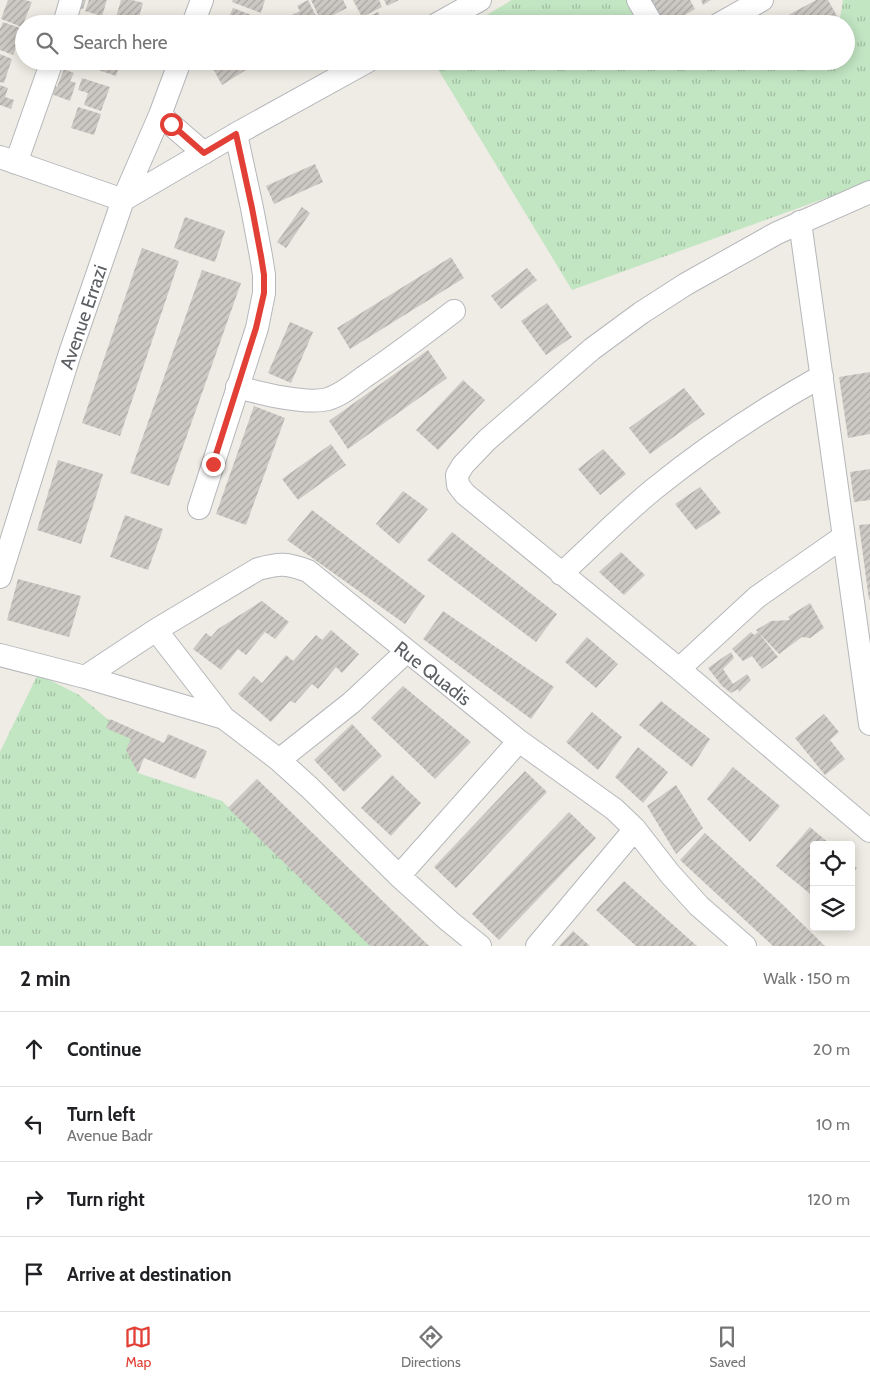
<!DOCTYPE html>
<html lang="en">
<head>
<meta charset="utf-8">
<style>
	body { margin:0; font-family:Cabin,sans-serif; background:#f2f2f2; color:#202124 }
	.controls { position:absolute; right:15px; bottom:15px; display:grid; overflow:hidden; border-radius:5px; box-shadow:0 2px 12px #0003 }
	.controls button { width:45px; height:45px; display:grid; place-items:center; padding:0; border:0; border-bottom:1px solid #e0e0e0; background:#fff; color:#202124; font:25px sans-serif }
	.stop { position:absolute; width:15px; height:15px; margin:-11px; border:4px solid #e24036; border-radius:50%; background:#fff }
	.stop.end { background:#e24036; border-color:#fff; box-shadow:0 1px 5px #0008 }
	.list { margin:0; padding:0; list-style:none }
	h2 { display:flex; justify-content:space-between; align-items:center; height:65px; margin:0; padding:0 20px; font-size:21px }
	h2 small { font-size:16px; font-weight:400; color:#757577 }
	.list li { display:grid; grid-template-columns:32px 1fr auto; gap:15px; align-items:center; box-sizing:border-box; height:75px; padding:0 20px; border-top:1px solid #e0e0e0 }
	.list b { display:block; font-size:19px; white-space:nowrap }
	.list p { margin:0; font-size:16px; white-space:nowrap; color:#757577 }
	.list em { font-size:16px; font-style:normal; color:#757577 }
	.icon { flex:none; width:28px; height:28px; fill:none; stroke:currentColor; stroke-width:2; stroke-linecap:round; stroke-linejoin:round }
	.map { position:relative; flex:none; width:870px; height:946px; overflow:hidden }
	.search { position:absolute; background:#fff; box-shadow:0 2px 12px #0003; left:15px; right:15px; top:15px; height:55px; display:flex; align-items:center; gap:12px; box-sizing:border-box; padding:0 18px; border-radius:28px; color:#757577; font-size:19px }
	.sheet { height:365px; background:#fff }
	nav { display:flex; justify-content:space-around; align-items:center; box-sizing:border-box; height:70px; border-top:1px solid #e0e0e0; background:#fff; font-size:14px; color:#757577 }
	nav a { display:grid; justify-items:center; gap:2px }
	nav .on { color:#e24036 }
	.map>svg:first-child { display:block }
	.grass { fill:url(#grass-tufts) }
	.building { fill:url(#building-hatch) }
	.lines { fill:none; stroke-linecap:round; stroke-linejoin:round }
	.street-casing { stroke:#b5b7bb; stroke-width:24 }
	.street { stroke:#fff; stroke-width:22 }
	.route { stroke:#e24036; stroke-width:6 }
	.labels { text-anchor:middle; stroke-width:4; stroke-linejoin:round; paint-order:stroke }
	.street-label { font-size:19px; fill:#5c6064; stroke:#fff }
</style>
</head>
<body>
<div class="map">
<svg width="870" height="946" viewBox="0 0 870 946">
	<defs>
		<pattern id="grass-tufts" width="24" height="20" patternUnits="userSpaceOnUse" patternTransform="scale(1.25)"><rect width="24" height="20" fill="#c2e5c2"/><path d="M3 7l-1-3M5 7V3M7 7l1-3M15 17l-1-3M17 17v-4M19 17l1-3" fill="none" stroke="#a1bda1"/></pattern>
		<pattern id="building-hatch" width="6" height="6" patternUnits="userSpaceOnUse" patternTransform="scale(1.25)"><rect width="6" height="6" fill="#ccc8c4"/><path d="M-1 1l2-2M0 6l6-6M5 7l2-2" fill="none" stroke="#a9a6a3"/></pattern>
	</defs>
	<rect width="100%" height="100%" fill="#eeece4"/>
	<path class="grass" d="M512,0H633L647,24H471Z
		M843,0H870V182L572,290L433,61H725L799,65L803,61H846V24H839Z
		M38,674L79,695L131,739L138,773L222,801L372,946H0V752Z"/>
	<path class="building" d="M8,0H25L32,2L22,27L1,19Z
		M78,0H86L83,9L76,7Z
		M89,0H107L102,16L85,11Z
		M121,0H132L143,3L137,24H123L115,21Z
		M233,0H265L261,13L232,2Z
		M308,0L320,24H293L291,20L294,19L292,15L300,11L297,6Z
		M311,0H343L347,8L321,21Z
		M353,0H379L382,7L362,17Z
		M384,0H399L387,6Z
		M652,0H690L695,9L670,24H664L651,1Z
		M701,0H711L703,5Z
		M816,0H828L837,16L822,24H786L783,18Z
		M233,8L259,18L257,24H233L227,21Z
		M378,12L383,21L376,24H354Z
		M774,16L778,24H760Z
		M94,17L101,19L99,24H92Z
		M3,22L23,29L13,55L0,50V29Z
		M0,54L12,59L4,83L0,82Z
		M97,61H121L116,76L95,69Z
		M212,61H256L257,63L222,85L211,65Z
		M64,69L74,73L70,81L76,83L70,101L46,92L50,84L57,87Z
		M82,78L110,87L101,111L84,105L88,93L78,90Z
		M0,85L8,88L5,97L14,100L11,109L0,105Z
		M78,107L101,114L94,135L71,128Z
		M315,164L323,182L274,204L266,186Z
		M302,207L310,213L286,248L277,242Z
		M185,217L225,231L215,262L174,248Z
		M142,248L179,261L120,436L82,423Z
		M451,257L464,278L350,349L337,328Z
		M527,268L537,280L501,309L491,296Z
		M202,270L241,283L169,486L130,473Z
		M547,303L572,337L546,355L521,321Z
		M290,322L313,332L291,383L268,373Z
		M428,350L447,378L348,449L329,421Z
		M870,372V434L848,438L839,377Z
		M463,380L485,400L438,450L416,430Z
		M684,388L705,414L650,454L629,428Z
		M254,406L285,418L246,525L216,514Z
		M331,444L346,465L298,500L282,479Z
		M603,449L626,474L600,495L578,469Z
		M58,460L103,474L81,544L37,530Z
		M870,469V500L854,502L850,472Z
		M700,487L721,513L696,530L675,504Z
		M403,491L428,509L399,544L376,524Z
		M312,510L425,596L405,624L287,540Z
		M125,515L163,529L148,570L110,557Z
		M870,524V599L869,600L859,525Z
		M452,532L557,614L536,642L427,560Z
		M621,552L645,575L624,595L599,572Z
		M18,579L81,596L69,637L7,620Z
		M262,601L289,622L275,639L265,632L246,655L238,649L221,670L193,649L206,633L211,637L218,629Z
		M810,603L824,628L810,638L802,637L779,654L756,630L771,621L790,620L788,617Z
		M443,611L554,687L531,719L423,639Z
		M331,630L359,654L342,673L336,667L318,689L312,684L295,703L290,701L271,722L238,694L254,676L262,683L286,655L293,661L316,635L322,640Z
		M751,632L754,635L758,632L778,657L762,669L752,656L743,661L732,649Z
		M587,637L618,664L596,688L565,662Z
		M731,652L734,658L723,669L733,684L747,674L751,680L739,692L738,689L731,693L722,686L708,668Z
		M403,686L471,742L435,779L371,718Z
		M661,701L710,739L692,767L639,725Z
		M592,712L622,737L598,770L566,742Z
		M824,714L839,732L830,740L845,759L825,775L795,738Z
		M110,719L164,743L168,734L207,751L195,779L144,758L138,773L126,750L131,739L106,728Z
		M352,724L382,756L344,792L314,760Z
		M638,747L668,772L643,803L615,777Z
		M733,767L780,806L750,842L707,799Z
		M525,771L547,792L456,888L434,867Z
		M392,775L421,803L391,836L361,808Z
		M257,779L429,946H370L228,808Z
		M676,785L703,828L676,854L647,806Z
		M569,812L596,838L499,940L472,914Z
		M810,827L831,845H814V897L776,866Z
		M705,833L780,902L825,946H773L680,860Z
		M851,863L857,868L851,874Z
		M624,881L697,946H636L596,910Z
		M573,931L590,946H559Z"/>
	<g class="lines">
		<g class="street-casing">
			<path id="street" d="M638,0L652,24
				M64,24L71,0
				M193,24L202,0
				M437,24L480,0
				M719,24L762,0
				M160,115L204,153
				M0,157L123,200L236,134L368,61
				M16,163L52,61
				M870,192L777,233L686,284L641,313L592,349L487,440L463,465L457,475L458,485L465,494L679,669L870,831
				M800,222L870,724
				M237,387C260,393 305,405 328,399C341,395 353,385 364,377C395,356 424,334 454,311
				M199,508L257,328L264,293V275L261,256L252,208L236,134
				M561,574C592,546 622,515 654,489C707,446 763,409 822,376
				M0,577L70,353L123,200L160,115L180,61
				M156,630L224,718L279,760L310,788L399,876L449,921L480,946
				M0,655L85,677L224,718
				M679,669L757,597L843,537
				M85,677L156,630L258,569C280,563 287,563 308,571L519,741L614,809L635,829L670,874L699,906L745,946
				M279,760L351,703L406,652
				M399,876L519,741
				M537,946L635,829"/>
		</g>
		<use href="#street" class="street"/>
	</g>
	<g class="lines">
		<path class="route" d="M171,124L204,153L236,134L252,208L261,256L264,275V293L256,328L213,464"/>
	</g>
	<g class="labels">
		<g class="street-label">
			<text transform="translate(83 317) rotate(-71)" y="7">Avenue Errazi</text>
			<text transform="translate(433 673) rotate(38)" y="7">Rue Quadis</text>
		</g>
	</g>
</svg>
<div class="controls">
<button><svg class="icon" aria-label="locate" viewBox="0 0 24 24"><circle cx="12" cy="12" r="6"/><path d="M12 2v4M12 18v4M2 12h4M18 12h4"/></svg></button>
<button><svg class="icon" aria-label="layers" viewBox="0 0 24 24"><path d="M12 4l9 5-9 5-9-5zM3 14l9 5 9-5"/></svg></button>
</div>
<div class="stop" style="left:171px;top:124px"></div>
<div class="stop end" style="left:213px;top:464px"></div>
<div class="search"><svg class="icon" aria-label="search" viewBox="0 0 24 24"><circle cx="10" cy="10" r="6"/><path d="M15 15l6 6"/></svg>Search here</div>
</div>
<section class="sheet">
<h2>2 min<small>Walk · 150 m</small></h2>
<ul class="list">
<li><svg class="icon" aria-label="ahead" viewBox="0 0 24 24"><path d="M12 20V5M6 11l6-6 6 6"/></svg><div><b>Continue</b></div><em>20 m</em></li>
<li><svg class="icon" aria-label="left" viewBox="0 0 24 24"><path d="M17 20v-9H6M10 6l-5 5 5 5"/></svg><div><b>Turn left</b><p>Avenue Badr</p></div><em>10 m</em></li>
<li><svg class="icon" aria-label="right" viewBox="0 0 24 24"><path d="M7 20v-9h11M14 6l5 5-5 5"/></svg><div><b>Turn right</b></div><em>120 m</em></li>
<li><svg class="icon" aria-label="arrive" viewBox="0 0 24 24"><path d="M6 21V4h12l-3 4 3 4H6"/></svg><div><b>Arrive at destination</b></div></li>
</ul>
</section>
<nav>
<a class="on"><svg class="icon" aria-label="map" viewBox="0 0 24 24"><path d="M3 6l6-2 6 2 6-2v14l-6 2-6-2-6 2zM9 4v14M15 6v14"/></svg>Map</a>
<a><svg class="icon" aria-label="directions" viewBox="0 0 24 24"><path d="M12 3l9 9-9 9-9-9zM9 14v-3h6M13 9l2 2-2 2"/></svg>Directions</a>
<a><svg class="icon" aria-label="saved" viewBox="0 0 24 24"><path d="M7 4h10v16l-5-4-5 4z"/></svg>Saved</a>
</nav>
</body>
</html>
